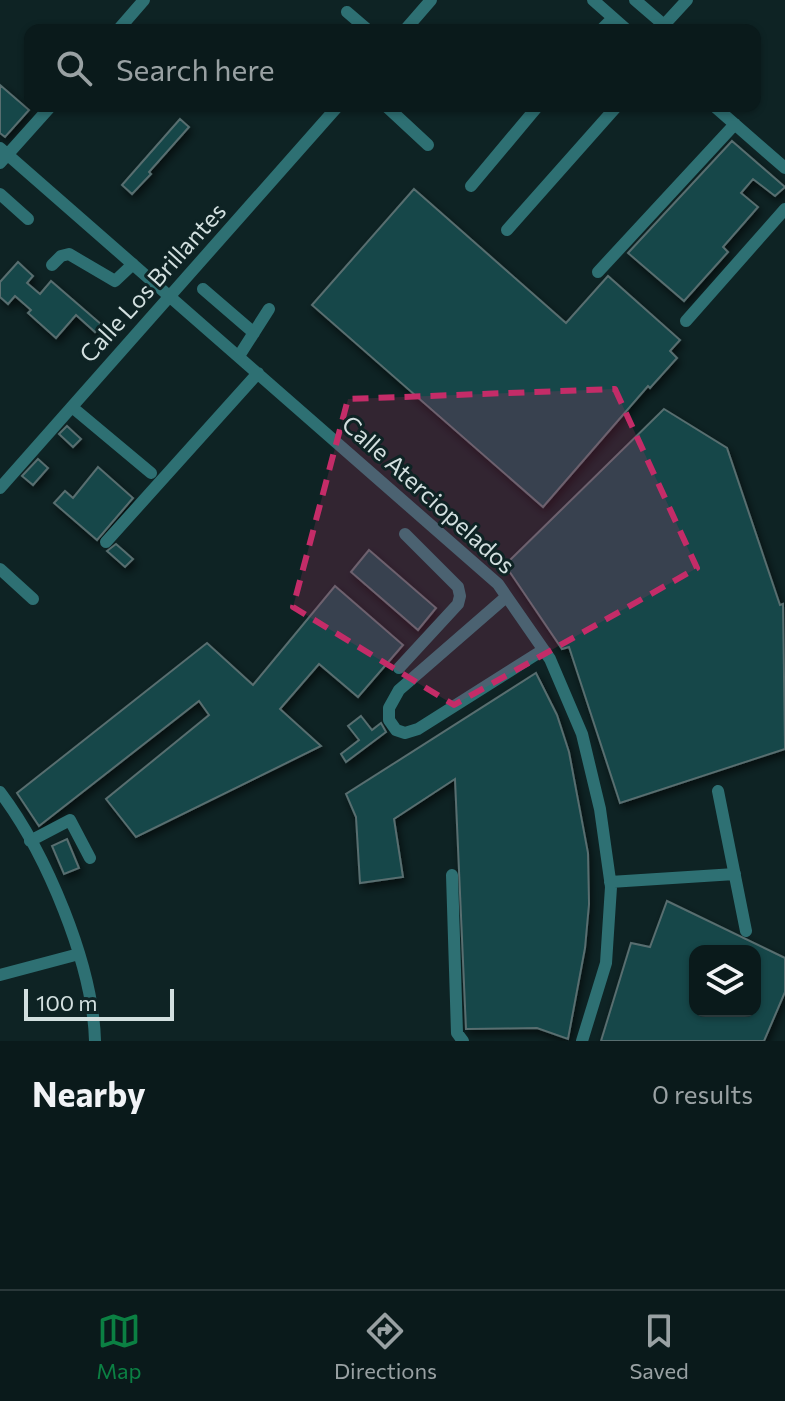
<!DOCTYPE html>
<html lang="en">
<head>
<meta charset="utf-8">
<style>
	body { margin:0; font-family:Commissioner,sans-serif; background:#132324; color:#f1f3f6 }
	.controls { position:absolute; right:24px; bottom:24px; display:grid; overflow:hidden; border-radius:16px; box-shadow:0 2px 6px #0004 }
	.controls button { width:72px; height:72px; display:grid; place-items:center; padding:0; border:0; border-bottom:2px solid #2a383a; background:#0a1a1b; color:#f1f3f6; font:40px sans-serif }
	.scale { position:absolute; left:24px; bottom:20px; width:150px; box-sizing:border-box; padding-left:8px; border:4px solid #d2dfdf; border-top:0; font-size:22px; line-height:28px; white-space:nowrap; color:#d2dfdf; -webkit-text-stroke:6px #0e2324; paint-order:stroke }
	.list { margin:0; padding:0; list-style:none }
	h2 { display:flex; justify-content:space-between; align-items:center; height:104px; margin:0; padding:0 32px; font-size:34px }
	h2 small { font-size:26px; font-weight:400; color:#99a1a3 }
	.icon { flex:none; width:44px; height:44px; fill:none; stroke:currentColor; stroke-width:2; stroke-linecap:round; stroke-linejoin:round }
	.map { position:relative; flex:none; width:785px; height:1041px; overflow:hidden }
	.search { position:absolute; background:#0a1a1b; box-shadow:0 2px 6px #0004; left:24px; right:24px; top:24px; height:88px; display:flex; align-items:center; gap:20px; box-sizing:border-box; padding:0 28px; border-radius:16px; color:#99a1a3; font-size:30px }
	.sheet { height:248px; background:#0a1a1b }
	nav { display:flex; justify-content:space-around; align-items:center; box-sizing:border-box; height:112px; border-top:2px solid #2a383a; background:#0a1a1b; font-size:22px; color:#99a1a3 }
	nav a { display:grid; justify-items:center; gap:4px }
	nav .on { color:#0b8043 }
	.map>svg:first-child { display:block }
	.building { fill:#144649; stroke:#586e6f; stroke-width:2; fill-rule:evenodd; filter:url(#shadow) }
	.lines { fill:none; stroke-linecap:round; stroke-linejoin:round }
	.minor { stroke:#2e7073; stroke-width:12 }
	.marked { fill:#c42c68; fill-opacity:0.2; stroke:#c42c68; stroke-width:6; stroke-dasharray:16 10; stroke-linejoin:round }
	.labels { text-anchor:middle; stroke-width:6; stroke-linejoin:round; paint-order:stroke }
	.street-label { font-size:24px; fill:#d2dfdf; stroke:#0e2324 }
</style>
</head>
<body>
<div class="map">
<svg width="785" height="1041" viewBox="0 0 785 1041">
	<defs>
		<filter id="shadow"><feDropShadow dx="2.5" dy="4.5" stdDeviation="4" flood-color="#0009"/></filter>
	</defs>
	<rect width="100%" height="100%" fill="#0e2324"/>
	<path class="building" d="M0,85L29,110L5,137L0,133Z
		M180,119L189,127L149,172L151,174L132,194L122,185Z
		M732,141L785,187L775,196L753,179L741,193L758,207L723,247L728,252L684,301L628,253Z
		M414,189L566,323L608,276L680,340L670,351L677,358L650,388L648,386L543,507L312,305Z
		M18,262L33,276L27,283L40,294L51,281L102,325L95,332L76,315L56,338L28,313L31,310L15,296L8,304L0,297V282Z
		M664,409L727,448L780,605L783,604L785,749L620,803L569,647L562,649L505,565Z
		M67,426L81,439L73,447L59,434Z
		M38,459L48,468L33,485L22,476Z
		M98,467L133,498L97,540L54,503L65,491L73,498Z
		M116,544L133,559L125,567L107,551Z
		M369,550L436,608L418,630L351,572Z
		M335,586L403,645L358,697L319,664L280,709L321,746L136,837L106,799L209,715L199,701L39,826L17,793L207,643L253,685Z
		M536,673L557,715L569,752L588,853L589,904L585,948L568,1039L537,1028L466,1029L455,779L394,819L403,877L360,883L356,817L346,794Z
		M361,716L372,730L381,723L386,732L346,762L341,754L359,740L348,726Z
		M67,839L79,868L64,874L52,846Z
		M667,901L785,958V992L764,1041H601L631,943L650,947ZM695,951H755V1011H695Z"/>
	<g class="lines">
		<path class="minor" d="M593,0L627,30
			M635,0L664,25L687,0
			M347,12L368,30
			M118,30L144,0
			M405,30L431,0
			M601,30L613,18
			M386,106L428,145
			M714,106L785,168
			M0,148L498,584L550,659L582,734L600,809L611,887L606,963L582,1041
			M0,163L51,106
			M471,186L538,106
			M0,194L28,219
			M507,230L617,106
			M52,265L61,256L69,254L115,281L133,264
			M598,272L735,124
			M203,289L254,333
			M686,321L785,209
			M239,356L269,309
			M72,407L151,473
			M0,488L338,106
			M106,542L258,373
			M0,569L33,599
			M506,597L399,690L389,708V720L396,730L405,733L418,729L543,650
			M399,668L458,604L460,596L458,587L405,534
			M718,791L746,931
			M0,792C46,853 93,964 95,1041
			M30,841L70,820L90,858
			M452,875L457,1033L463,1041
			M610,882L735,874
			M0,975L79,954"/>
	</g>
	<path class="marked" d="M615,389L697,568L454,705L293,607L348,399Z"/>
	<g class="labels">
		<g class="street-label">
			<text transform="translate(153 283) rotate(-48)" y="8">Calle Los Brillantes</text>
			<text transform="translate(428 495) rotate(42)" y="8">Calle Aterciopelados</text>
		</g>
	</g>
</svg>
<div class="controls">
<button><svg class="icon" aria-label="layers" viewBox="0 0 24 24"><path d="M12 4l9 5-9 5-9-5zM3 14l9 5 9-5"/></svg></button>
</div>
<div class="scale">100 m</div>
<div class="search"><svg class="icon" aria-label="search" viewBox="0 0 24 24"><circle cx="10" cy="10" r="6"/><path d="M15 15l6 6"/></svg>Search here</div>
</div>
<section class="sheet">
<h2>Nearby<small>0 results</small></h2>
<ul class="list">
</ul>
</section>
<nav>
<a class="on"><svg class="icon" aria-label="map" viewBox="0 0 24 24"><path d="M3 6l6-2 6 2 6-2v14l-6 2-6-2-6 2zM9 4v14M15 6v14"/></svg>Map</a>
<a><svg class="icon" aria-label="directions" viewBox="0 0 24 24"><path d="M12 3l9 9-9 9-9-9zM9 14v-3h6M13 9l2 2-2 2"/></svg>Directions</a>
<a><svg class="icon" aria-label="saved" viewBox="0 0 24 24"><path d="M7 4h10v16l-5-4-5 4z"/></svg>Saved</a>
</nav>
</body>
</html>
